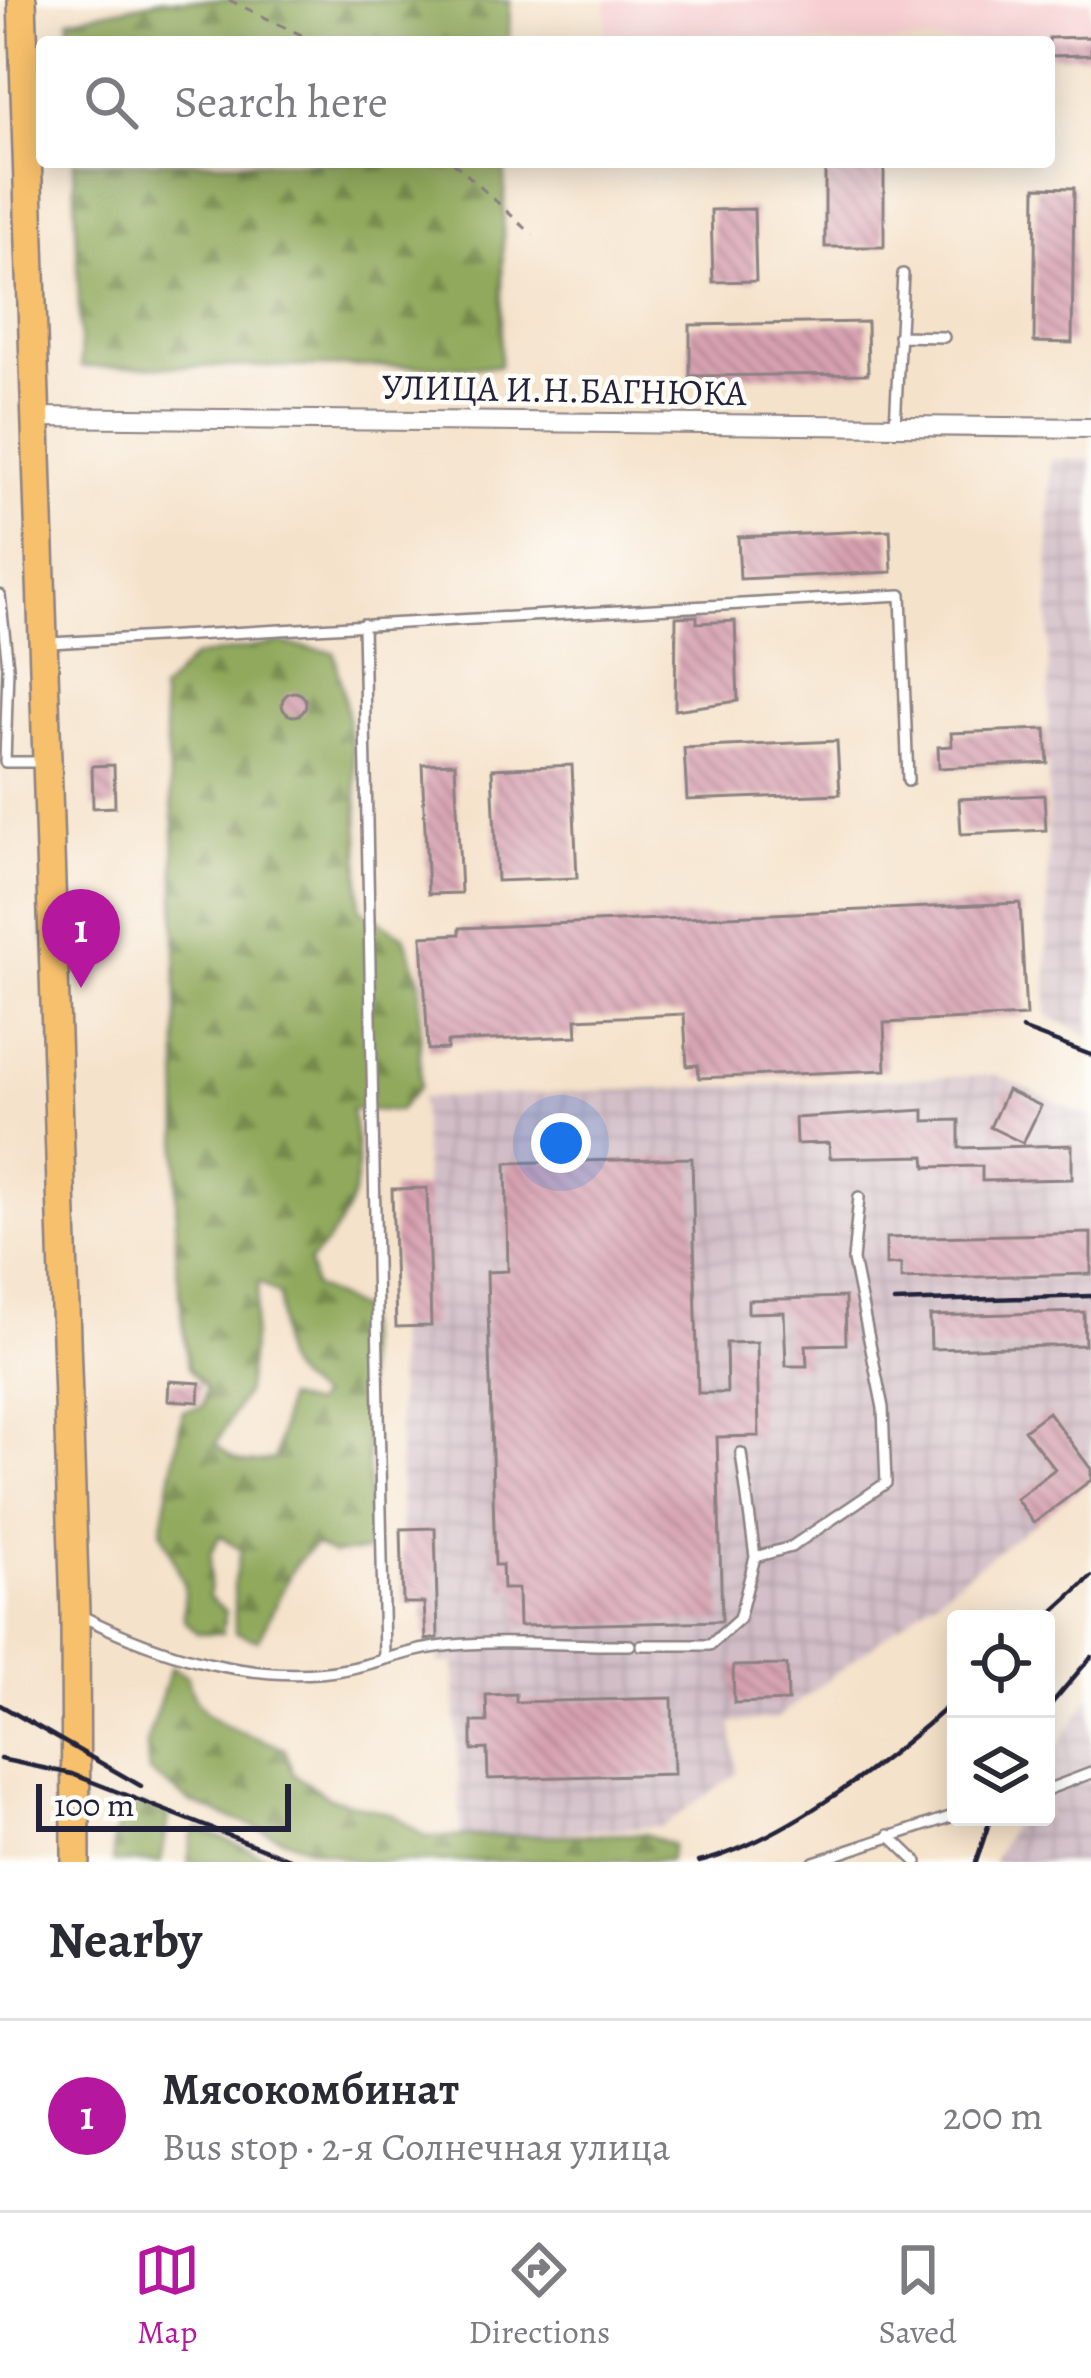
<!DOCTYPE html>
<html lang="en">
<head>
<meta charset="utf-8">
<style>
	body { margin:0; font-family:Alegreya,serif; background:#f2f2f3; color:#2b2b33 }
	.controls { position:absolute; right:36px; bottom:36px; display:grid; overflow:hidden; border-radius:12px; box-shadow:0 6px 30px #0003 }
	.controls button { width:108px; height:108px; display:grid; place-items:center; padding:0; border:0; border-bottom:3px solid #e1e1e2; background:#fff; color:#2b2b33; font:60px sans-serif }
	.scale { position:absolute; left:36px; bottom:30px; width:255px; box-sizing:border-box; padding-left:12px; border:6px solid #22223b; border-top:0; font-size:33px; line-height:42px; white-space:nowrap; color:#22223b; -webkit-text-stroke:9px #fdfcf7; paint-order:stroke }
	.you { position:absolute; left:561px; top:1143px; width:42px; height:42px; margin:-30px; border:9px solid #fff; border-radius:50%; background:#1a73e8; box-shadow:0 0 0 18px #1a73e833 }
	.badge { display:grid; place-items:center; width:78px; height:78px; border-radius:50%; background:#b5179e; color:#fff; font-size:39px; font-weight:700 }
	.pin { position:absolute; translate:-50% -99px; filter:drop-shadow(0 3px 6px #0008) }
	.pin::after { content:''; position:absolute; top:63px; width:42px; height:36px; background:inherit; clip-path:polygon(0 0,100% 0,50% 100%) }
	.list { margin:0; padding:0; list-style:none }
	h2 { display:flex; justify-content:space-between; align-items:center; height:156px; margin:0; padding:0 48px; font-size:51px }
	h2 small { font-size:39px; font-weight:400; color:#7c7c81 }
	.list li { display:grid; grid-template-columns:78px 1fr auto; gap:36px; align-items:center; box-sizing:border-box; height:192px; padding:0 48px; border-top:3px solid #e1e1e2 }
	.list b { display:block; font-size:45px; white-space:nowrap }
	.list p { margin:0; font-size:39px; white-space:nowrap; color:#7c7c81 }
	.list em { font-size:39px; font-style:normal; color:#7c7c81 }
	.icon { flex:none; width:66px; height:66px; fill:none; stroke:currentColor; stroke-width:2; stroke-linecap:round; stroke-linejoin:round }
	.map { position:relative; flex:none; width:1091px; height:1862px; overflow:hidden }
	.search { position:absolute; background:#fff; box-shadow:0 6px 30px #0003; left:36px; right:36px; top:36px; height:132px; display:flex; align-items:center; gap:30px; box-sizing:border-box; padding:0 42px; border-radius:12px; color:#7c7c81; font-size:45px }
	.sheet { height:348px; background:#fff }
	nav { display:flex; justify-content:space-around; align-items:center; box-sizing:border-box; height:168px; border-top:3px solid #e1e1e2; background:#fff; font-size:33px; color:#7c7c81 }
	nav a { display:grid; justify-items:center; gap:6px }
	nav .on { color:#b5179e }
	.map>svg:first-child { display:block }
	.built { fill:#f7cfd2 }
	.industrial { fill:url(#industrial-grid) }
	.forest { fill:url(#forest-firs); stroke:#59664b; stroke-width:3; fill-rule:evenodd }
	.building { fill:url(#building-back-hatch) }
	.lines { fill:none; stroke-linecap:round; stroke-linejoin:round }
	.service-casing { stroke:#8c8282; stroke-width:14 }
	.minor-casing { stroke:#8c8282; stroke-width:22 }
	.primary-casing { stroke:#8c8282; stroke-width:32 }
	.path { stroke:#8c8282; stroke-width:3; stroke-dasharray:9 9; stroke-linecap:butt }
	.service { stroke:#fff; stroke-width:9 }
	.minor { stroke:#fff; stroke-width:18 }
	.primary { stroke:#f7c06c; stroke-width:27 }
	.rail { stroke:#22223b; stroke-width:4.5 }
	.labels { text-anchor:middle; stroke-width:9; stroke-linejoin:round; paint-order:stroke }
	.street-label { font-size:36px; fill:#22223b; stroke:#fdfcf7 }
</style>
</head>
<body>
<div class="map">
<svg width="1091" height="1862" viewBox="0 0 1091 1862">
	<defs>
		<pattern id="industrial-grid" width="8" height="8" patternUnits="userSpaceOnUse" patternTransform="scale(3)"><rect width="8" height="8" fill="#d2bdc6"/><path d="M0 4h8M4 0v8" fill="none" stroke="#b4a2ab"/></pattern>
		<pattern id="forest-firs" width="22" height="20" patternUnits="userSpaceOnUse" patternTransform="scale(3)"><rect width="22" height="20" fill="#90a95b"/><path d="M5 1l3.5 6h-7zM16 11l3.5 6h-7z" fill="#75894c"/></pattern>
		<pattern id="building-back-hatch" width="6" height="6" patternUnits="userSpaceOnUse" patternTransform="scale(3)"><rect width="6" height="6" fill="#d7a1b1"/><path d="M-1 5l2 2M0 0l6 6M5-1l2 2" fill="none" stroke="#ae8391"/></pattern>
	</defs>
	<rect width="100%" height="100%" fill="#fdfcf7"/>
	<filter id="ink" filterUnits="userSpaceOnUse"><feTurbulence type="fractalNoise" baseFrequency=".00833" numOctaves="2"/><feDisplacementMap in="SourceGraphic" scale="24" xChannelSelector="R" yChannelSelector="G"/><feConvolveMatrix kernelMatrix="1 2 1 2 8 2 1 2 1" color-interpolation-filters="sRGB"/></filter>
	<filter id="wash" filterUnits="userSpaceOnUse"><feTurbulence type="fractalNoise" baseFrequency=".004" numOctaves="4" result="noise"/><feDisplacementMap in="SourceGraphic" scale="48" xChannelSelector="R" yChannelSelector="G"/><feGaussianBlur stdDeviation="2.7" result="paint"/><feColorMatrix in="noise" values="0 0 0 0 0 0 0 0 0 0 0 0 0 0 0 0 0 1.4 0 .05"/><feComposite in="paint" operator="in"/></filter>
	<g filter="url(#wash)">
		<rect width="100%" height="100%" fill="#f5e2ca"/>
		<path class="built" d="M606,0H1091V54L1049,42H607Z"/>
		<path class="industrial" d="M1050,459L1091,460V1037L1047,1015Z
			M997,1075L1091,1118V1480L776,1719L731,1723L737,1773L663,1826L461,1838L454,1663L438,1664L435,1529H401L396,1327L431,1325L421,1098Z
			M1091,1695V1862H992L1017,1817H1046V1765Z"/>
		<path class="forest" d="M163,0H510L509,42H70L69,19Z
			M74,162H505L500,366L81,367Z
			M279,643L334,652C357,742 360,816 360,909L404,936L420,979V1086L398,1111L351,1109C365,1176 358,1213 309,1262L313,1286L362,1311L370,1537L366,1551L333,1554L315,1545L295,1564L258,1640L235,1632L234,1582L241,1550L220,1535L211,1553L209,1597L226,1611L222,1633H197L184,1620V1584L161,1530L183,1411L203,1406L206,1388L188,1367L175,1250L179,1117L174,825L161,691L194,657ZM259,1282L280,1296C280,1348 272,1368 319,1397L312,1405L286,1398L275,1459C249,1466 235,1464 216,1444L246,1391Z
			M171,1667L187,1676C198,1729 243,1729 285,1749L293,1774L330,1798L392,1814L426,1837L645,1834L673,1845L669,1860L360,1862L306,1847L192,1803L149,1772L146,1744Z
			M142,1806L169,1817L161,1862H113V1840L126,1811Z
			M199,1829L273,1859L281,1862H188L192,1835Z"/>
		<g id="blocks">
			<path class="building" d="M1091,37V55L1049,56V38Z
				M825,162H884V247H825Z
				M1036,187L1074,188L1072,343L1034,342Z
				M754,209L756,281L713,282L711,210Z
				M867,322L868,374L690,376V325Z
				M890,530L892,572L740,579L738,537Z
				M697,616V623L735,621L738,701L675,710L676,617Z
				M282 704a12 12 0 1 1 24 0a12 12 0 1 1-24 0Z
				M1046,729L1048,763L939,768L938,747L952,746L951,733Z
				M837,741L840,794L687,800L684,748Z
				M455,763L461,893L428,894L422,764Z
				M114,765L115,807L93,808L92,766Z
				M572,765L577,878L497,881L492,769Z
				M1044,795L1046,830L961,834L959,799Z
				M1020,903L1026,1016L884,1023L886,1070L699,1078L698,1065L687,1066L684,1014L576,1019L577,1036L447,1042V1049L428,1050L422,936L460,934V928Z
				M1007,1090L1041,1106L1023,1143L990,1127Z
				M924,1110V1121L959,1120V1148L1072,1145V1179L982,1181V1166L926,1167L925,1156L830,1158L829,1143L796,1144L795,1118Z
				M692,1158L698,1393H727L726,1343L757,1342L759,1436L717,1437L722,1621L519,1626L518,1589H503L502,1565H495L487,1272L508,1271L506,1163Z
				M427,1188L431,1326L396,1327L392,1189Z
				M1091,1233V1274L901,1279V1264L886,1265V1238Z
				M845,1297L846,1344L806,1345L807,1366H786L784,1312L748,1313V1300Z
				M1084,1312L1085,1345L931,1349L930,1316Z
				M169,1381L200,1383L199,1402L168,1400Z
				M1048,1412L1091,1469V1480L1034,1523L1016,1499L1055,1469L1024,1430Z
				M435,1528L438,1638L426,1640L424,1603H403L401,1529Z
				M787,1665L788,1701L734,1703L733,1666Z
				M516,1694V1702L672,1698L674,1774L488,1779L487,1749L472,1750V1722H487L486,1695Z"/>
		</g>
	</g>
	<g filter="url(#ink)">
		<use href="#blocks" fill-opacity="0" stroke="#8c8282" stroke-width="3"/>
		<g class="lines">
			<g class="service-casing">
				<path id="service" d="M899,336L944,337
					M895,425L903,274
					M0,595L8,667L5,762H43
					M363,624L384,1658
					M50,643L901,595L908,781
					M755,1557L791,1547L886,1483L883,1408L853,1260L859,1197
					M80,1615C158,1655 258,1686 347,1669C377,1663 406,1651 437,1647C499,1638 567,1646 630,1645
					M641,1645H710L739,1619L755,1557L741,1453
					M1046,1790L1091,1773
					M889,1835L917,1862
					M814,1862L956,1815"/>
			</g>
			<g class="minor-casing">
				<path id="minor" d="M36,417L1091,428"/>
			</g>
			<g class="primary-casing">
				<path id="primary" d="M22,0L75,1612L76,1862"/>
			</g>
			<path class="path" d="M229,0L316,42
				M453,162L533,235"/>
			<use href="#service" class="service"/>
			<use href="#minor" class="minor"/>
			<use href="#primary" class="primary"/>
			<path class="rail" d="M1022,1029L1091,1055
				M894,1302L1091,1296
				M1045,1619L1091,1577
				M0,1705L141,1786
				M1046,1710L1091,1657
				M0,1759L72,1774L297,1862
				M699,1862C785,1841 891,1758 956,1699
				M976,1862L991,1817"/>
		</g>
	</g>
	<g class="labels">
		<g class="street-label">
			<text transform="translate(564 389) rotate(1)" y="13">УЛИЦА И.Н.БАГНЮКА</text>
		</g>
	</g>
</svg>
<div class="controls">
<button><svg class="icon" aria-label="locate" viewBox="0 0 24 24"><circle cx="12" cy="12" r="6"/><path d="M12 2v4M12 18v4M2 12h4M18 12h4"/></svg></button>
<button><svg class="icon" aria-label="layers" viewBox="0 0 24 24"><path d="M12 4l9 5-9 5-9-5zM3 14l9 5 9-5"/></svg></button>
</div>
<div class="scale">100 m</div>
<div class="you"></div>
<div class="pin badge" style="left:81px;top:988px">1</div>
<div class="search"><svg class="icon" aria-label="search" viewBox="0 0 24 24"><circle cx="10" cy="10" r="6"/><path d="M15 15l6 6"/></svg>Search here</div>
</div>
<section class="sheet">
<h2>Nearby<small></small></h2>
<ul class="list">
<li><span class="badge">1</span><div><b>Мясокомбинат</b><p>Bus stop · 2-я Солнечная улица</p></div><em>200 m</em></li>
</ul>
</section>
<nav>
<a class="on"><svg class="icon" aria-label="map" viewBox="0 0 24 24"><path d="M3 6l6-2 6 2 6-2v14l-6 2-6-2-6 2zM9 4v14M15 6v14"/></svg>Map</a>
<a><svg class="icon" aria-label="directions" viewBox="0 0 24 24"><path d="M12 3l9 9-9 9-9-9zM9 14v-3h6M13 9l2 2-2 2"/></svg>Directions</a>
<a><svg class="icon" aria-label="saved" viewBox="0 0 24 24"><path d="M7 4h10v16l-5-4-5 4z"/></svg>Saved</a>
</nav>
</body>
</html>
